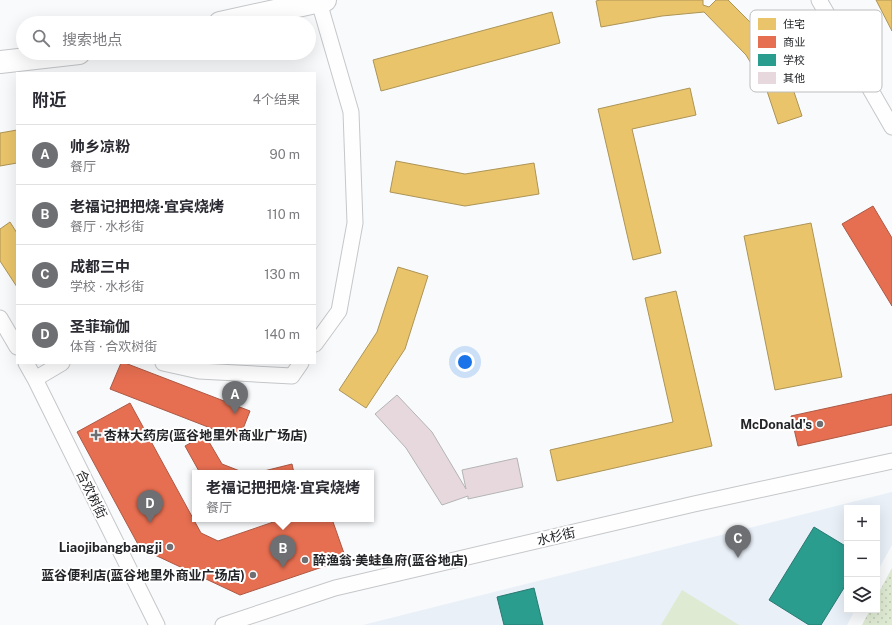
<!DOCTYPE html>
<html lang="zh">
<head>
<meta charset="utf-8">
<style>
	body { margin:0; font-family:"Public Sans","Noto Sans SC",sans-serif; background:#f7f7f7; color:#2b2b33 }
	.controls { position:absolute; right:12px; bottom:12px; display:grid; overflow:hidden; border-radius:0px; box-shadow:0 4px 16px #0002 }
	.controls button { width:36px; height:36px; display:grid; place-items:center; padding:0; border:0; border-bottom:1px solid #e1e1e2; background:#fff; color:#2b2b33; font:20px sans-serif }
	.you { position:absolute; left:465px; top:362px; width:14px; height:14px; margin:-10px; border:3px solid #fff; border-radius:50%; background:#1a73e8; box-shadow:0 0 0 6px #1a73e833 }
	.badge { display:grid; place-items:center; width:26px; height:26px; border-radius:50%; background:#6d6f72; color:#fff; font-size:13px; font-weight:700 }
	.pin { position:absolute; translate:-50% -33px; filter:drop-shadow(0 1px 2px #0008) }
	.pin::after { content:''; position:absolute; top:21px; width:14px; height:12px; background:inherit; clip-path:polygon(0 0,100% 0,50% 100%) }
	.popup { position:absolute; left:192px; top:470px; width:182px; height:52px; box-sizing:border-box; display:grid; place-content:center; border-radius:0px; background:#fff; filter:drop-shadow(0 1px 3px #0005); font-size:13px; white-space:nowrap; color:#7c7c81 }
	.popup b { font-size:15px; color:#2b2b33 }
	.popup::after { content:''; position:absolute; left:50%; top:100%; margin-left:-8px; border:8px solid transparent; border-top-color:#fff }
	.list { margin:0; padding:0; list-style:none }
	h2 { display:flex; justify-content:space-between; align-items:center; height:52px; margin:0; padding:0 16px; font-size:17px }
	h2 small { font-size:13px; font-weight:400; color:#7c7c81 }
	.list li { display:grid; grid-template-columns:26px 1fr auto; gap:12px; align-items:center; box-sizing:border-box; height:60px; padding:0 16px; border-top:1px solid #e1e1e2 }
	.list b { display:block; font-size:15px; white-space:nowrap }
	.list p { margin:0; font-size:13px; white-space:nowrap; color:#7c7c81 }
	.list em { font-size:13px; font-style:normal; color:#7c7c81 }
	.icon { flex:none; width:22px; height:22px; fill:none; stroke:currentColor; stroke-width:2; stroke-linecap:round; stroke-linejoin:round }
	.map { position:relative; flex:none; width:892px; height:625px; overflow:hidden }
	.search { position:absolute; background:#fff; box-shadow:0 4px 16px #0002; left:16px; top:16px; width:300px; height:44px; display:flex; align-items:center; gap:10px; box-sizing:border-box; padding:0 14px; border-radius:22px; color:#7c7c81; font-size:15px }
	.panel { position:absolute; background:#fff; box-shadow:0 4px 16px #0002; left:16px; top:72px; width:300px; height:292px; border-radius:0px }
	.map>svg:first-child { display:block }
	.built { fill:#e9f0f8 }
	.green { fill:url(#green-dots) }
	.pitch { fill:#dfead3 }
	.homes { fill:#e9c46a; stroke:#ad9456 }
	.shops { fill:#e76f51; stroke:#ac5844 }
	.schools { fill:#2a9d8f; stroke:#287970 }
	.building { fill:#e7d8de; stroke:#b4b4b4 }
	.lines { fill:none; stroke-linecap:round; stroke-linejoin:round }
	.street-casing { stroke:#c5c7c9; stroke-width:17 }
	.secondary-casing { stroke:#c5c7c9; stroke-width:24 }
	.street { stroke:#fefeff; stroke-width:15 }
	.secondary { stroke:#fefeff; stroke-width:22 }
	.poi-dot { fill:#6d6f72; stroke:#fff; stroke-width:1.5 }
	.labels { text-anchor:middle; stroke-width:4; stroke-linejoin:round; paint-order:stroke }
	.poi-label { font-size:13px; font-weight:bold; fill:#222427; stroke:#fff; text-anchor:end }
	.street-label { font-size:13px; fill:#222427; stroke:#fff }
	.key { fill:#fff; stroke:#bdbdbe; stroke-width:1 }
	.key-label { font-size:11px; fill:#222427 }
</style>
</head>
<body>
<div class="map">
<svg width="892" height="625" viewBox="0 0 892 625">
	<defs>
		<pattern id="green-dots" width="8" height="8" patternUnits="userSpaceOnUse"><rect width="8" height="8" fill="#dfead3"/><path d="M2 2h.1M6 6h.1" fill="none" stroke="#bfc9b5" stroke-width="1.8" stroke-linecap="round"/></pattern>
	</defs>
	<rect width="100%" height="100%" fill="#f8fafc"/>
	<path class="built" d="M892,492V545L877,572V508H847V610H855L847,625H363Z"/>
	<path class="green" d="M892,568V625H862L870,610H877V596Z"/>
	<path class="pitch" d="M682,590L739,625H661Z"/>
	<path class="homes" d="M600,0H703V5L709,7L716,0H728L765,37L788,74L802,116L778,124L766,88L746,55L704,12L662,16L601,27L596,1Z
		M876,0H892V31Z
		M552,12L560,43L381,91L373,60Z
		M690,88L696,115L632,129L661,253L633,260L598,109Z
		M17,130V163L0,166V133Z
		M396,161L465,174L534,163L539,194L465,206L390,192Z
		M10,222L17,233V287L0,261V229Z
		M811,223L842,377L775,390L744,236Z
		M398,267L428,276L405,349L366,408L339,390L377,332Z
		M676,291L712,446L557,481L550,450L673,422L645,298Z"/>
	<path class="shops" d="M873,206L892,238V306L842,224Z
		M121,363H125L250,411L239,439L110,389Z
		M892,394V425L798,446L791,416Z
		M130,403L201,533L218,541L282,519H332L346,559L240,595L140,548L77,432Z
		M205,435L222,464L245,473H200L185,446Z
		M292,464L294,473H256Z"/>
	<path class="schools" d="M814,527L847,547V583L821,625H809L769,600Z
		M534,588L543,625H504L497,597Z"/>
	<path class="building" d="M397,395L432,432L466,489L462,470L517,458L523,487L468,499V496L442,505L406,448L375,414Z"/>
	<g class="lines">
		<g class="street-casing">
			<path id="street" d="M819,0L892,127
				M0,318L17,347
				M315,344L339,311L355,223L351,112L319,2
				M26,363L35,379L157,625
				M163,363L199,371L292,376L301,363
				M35,379L62,363
				M223,625L335,588L694,504L892,461"/>
		</g>
		<g class="secondary-casing">
			<path id="secondary" d="M220,23L325,0
				M0,62L79,53"/>
		</g>
		<use href="#street" class="street"/>
		<use href="#secondary" class="secondary"/>
	</g>
	<g class="poi-dot">
		<circle cx="820" cy="424" r="4"/>
		<path d="M94 429h4v4h4v4h-4v4h-4v-4h-4v-4h4z"/>
		<circle cx="170" cy="547" r="4"/>
		<circle cx="305" cy="560" r="4"/>
		<circle cx="253" cy="575" r="4"/>
	</g>
	<g class="labels">
		<g class="poi-label">
			<text x="812" y="429">McDonald's</text>
			<text x="104" y="440" text-anchor="start">杏林大药房(蓝谷地里外商业广场店)</text>
			<text x="162" y="552">Liaojibangbangji</text>
			<text x="313" y="565" text-anchor="start">醉渔翁·美蛙鱼府(蓝谷地店)</text>
			<text x="245" y="580">蓝谷便利店(蓝谷地里外商业广场店)</text>
		</g>
		<g class="street-label">
			<text transform="translate(92 494) rotate(64)" y="5">合欢树街</text>
			<text transform="translate(556 536) rotate(-13)" y="5">水杉街</text>
		</g>
	</g>
	<rect x="750" y="10" width="132" height="82" rx="6" class="key"/>
	<rect x="758" y="18" width="18" height="12" fill="#e9c46a"/>
	<rect x="758" y="36" width="18" height="12" fill="#e76f51"/>
	<rect x="758" y="54" width="18" height="12" fill="#2a9d8f"/>
	<rect x="758" y="72" width="18" height="12" fill="#e7d8de"/>
	<g class="key-label">
		<text x="783" y="28">住宅</text>
		<text x="783" y="46">商业</text>
		<text x="783" y="64">学校</text>
		<text x="783" y="82">其他</text>
	</g>
</svg>
<div class="controls">
<button>+</button>
<button>−</button>
<button><svg class="icon" aria-label="layers" viewBox="0 0 24 24"><path d="M12 4l9 5-9 5-9-5zM3 14l9 5 9-5"/></svg></button>
</div>
<div class="you"></div>
<div class="pin badge" style="left:235px;top:414px">A</div>
<div class="pin badge" style="left:283px;top:568px">B</div>
<div class="popup"><b>老福记把把烧·宜宾烧烤</b>餐厅</div>
<div class="pin badge" style="left:738px;top:558px">C</div>
<div class="pin badge" style="left:150px;top:523px">D</div>
<div class="search"><svg class="icon" aria-label="search" viewBox="0 0 24 24"><circle cx="10" cy="10" r="6"/><path d="M15 15l6 6"/></svg>搜索地点</div>
<section class="panel">
<h2>附近<small>4个结果</small></h2>
<ul class="list">
<li><span class="badge">A</span><div><b>帅乡凉粉</b><p>餐厅</p></div><em>90 m</em></li>
<li><span class="badge">B</span><div><b>老福记把把烧·宜宾烧烤</b><p>餐厅 · 水杉街</p></div><em>110 m</em></li>
<li><span class="badge">C</span><div><b>成都三中</b><p>学校 · 水杉街</p></div><em>130 m</em></li>
<li><span class="badge">D</span><div><b>圣菲瑜伽</b><p>体育 · 合欢树街</p></div><em>140 m</em></li>
</ul>
</section>
</div>
</body>
</html>
